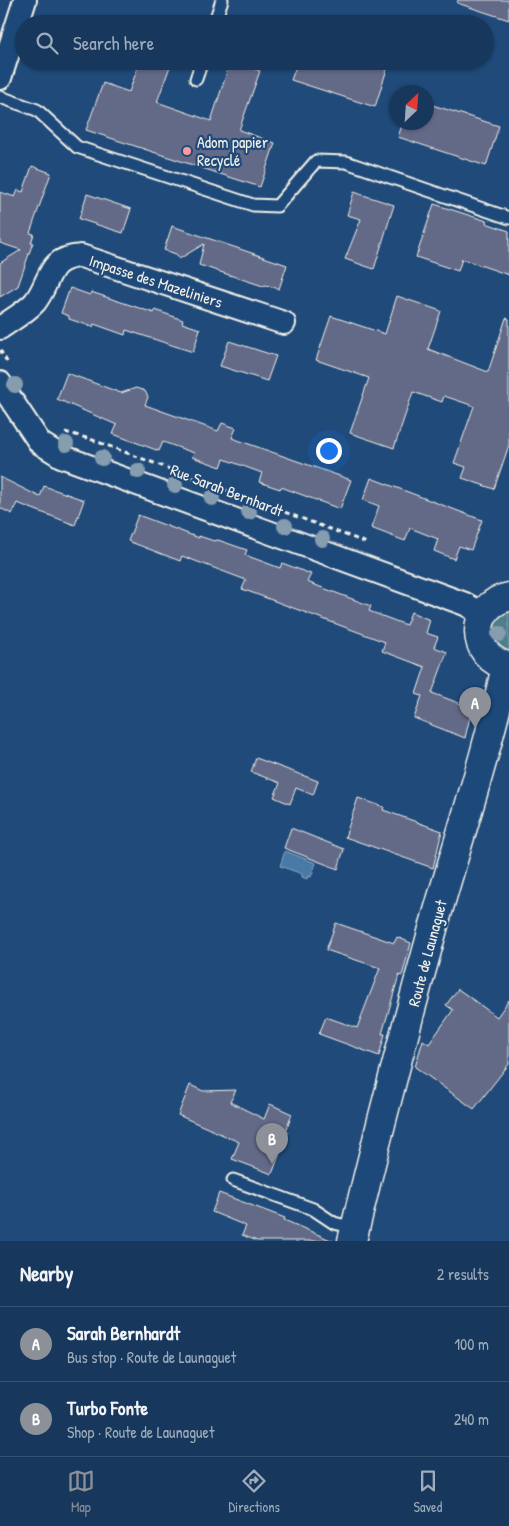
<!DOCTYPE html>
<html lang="en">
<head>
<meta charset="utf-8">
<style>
	body { margin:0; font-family:"Patrick Hand",sans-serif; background:#244365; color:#f1f3f6 }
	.compass { position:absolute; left:389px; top:85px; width:45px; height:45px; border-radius:50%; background:#17385c; box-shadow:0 1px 4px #0004; rotate:25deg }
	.you { position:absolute; left:328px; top:450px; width:18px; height:18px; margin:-12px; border:4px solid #fff; border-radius:50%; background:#1a73e8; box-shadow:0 0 0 8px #1a73e833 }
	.badge { display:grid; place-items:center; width:32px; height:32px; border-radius:50%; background:#8c9099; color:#fff; font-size:16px; font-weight:700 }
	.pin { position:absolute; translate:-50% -41px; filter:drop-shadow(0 1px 2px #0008) }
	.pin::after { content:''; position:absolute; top:26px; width:18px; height:15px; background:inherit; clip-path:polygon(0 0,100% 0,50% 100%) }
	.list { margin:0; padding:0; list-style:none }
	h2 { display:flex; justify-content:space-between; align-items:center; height:65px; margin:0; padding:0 20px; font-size:21px }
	h2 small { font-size:16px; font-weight:400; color:#9eacbb }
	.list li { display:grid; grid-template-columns:32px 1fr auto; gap:15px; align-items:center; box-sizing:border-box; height:75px; padding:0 20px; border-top:1px solid #365272 }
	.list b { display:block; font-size:19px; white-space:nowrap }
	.list p { margin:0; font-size:16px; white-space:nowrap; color:#9eacbb }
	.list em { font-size:16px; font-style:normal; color:#9eacbb }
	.icon { flex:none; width:28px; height:28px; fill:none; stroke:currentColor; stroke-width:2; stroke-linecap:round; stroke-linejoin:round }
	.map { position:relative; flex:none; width:509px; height:1241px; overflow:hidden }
	.search { position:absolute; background:#17385c; box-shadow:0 1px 4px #0004; left:15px; right:15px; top:15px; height:55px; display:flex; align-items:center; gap:12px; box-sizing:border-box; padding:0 18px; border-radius:28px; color:#9eacbb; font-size:19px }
	.sheet { height:215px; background:#17385c }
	nav { display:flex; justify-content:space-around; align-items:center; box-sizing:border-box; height:70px; border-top:1px solid #365272; background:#17385c; font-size:14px; color:#9eacbb }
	nav a { display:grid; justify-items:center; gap:2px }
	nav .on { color:#8c9099 }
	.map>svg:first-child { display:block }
	.green { fill:#4d7e89; stroke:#a0b8b8 }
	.water { fill:#4879a5; stroke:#8da9c0 }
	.building { fill:#636b88; stroke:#f4f1e8 }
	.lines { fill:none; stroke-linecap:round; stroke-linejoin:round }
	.lane-casing { stroke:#f4f1e8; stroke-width:15 }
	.street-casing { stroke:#f4f1e8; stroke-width:26 }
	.secondary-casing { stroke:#f4f1e8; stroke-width:31 }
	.path { stroke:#f4f1e8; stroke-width:3; stroke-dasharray:5 4; stroke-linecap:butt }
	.lane { stroke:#1f4a7a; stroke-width:11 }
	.street { stroke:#1f4a7a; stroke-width:22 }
	.secondary { stroke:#1f4a7a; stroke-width:28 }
	.tree { fill:#869caf }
	.poi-dot { fill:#ff9aa2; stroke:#1f4a7a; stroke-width:2 }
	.labels { text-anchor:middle; stroke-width:4.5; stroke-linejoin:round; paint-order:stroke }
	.poi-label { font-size:16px; fill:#f4f1e8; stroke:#1f4a7a; text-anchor:start }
	.street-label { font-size:16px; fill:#f4f1e8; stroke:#1f4a7a }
</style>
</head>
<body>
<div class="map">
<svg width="509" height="1241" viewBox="0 0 509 1241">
	<rect width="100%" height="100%" fill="#1f4a7a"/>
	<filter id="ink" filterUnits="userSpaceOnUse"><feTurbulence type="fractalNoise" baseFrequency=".02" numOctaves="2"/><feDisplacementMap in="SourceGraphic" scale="10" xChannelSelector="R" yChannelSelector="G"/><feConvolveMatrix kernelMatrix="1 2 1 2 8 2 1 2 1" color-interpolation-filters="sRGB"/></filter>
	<g filter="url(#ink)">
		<path class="green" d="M509,610V652C486,644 487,620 509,610Z"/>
		<path class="water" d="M285,851L316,863L311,877L308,876L307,879L302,877V874L280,866Z"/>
		<path class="building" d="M458,0H509V20L457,3Z
			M140,61H172L157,102L211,121L228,69L231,70L233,62L260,71L239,130L275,143L260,187L86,130L103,83L129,92Z
			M298,61H364L387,69L375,107L291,80Z
			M426,103L499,126L486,166L398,137L403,122H426Z
			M32,166L51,173L30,233L34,234L31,243L33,242L18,286L0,297V263L21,250L0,243V192L15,197L18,190L23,192Z
			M354,192L394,205L374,269L345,259L361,219L347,215Z
			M87,194L131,209L123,233L79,219Z
			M434,204L487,221L486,223L509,231V275L462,259L458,271L416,257Z
			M172,226L287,265L279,289L266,285L263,286L199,265L204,244L179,259L176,254L164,250Z
			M70,288L90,295L91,292L154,313L155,310L183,320L182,323L200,329L193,352L126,330L125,335L94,324L93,327L69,319V316L61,313Z
			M397,296L441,311L428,349L488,372L506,318L509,319V445L494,489L462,478L466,467L454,463L474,406L444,396L442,402L413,392L394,448L350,433L369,378L316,360L331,316L385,334Z
			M229,341L276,356L267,381L220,366Z
			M67,373L121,393L136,388L145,391L148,397L145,405L218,431L222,423L236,428L232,438L351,480L340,509L281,487L280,489L259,482L262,473L224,459L221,467L192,457L194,453L163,442L159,451L113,434L117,425L57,399Z
			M0,477L40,497L44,486L84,500L75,525L17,503L12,514L0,508Z
			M371,478L482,520L471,550L459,546L454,559L434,551L438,539L410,528L405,541L371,528L379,506L363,500Z
			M138,515L199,538V536L214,541L218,540L247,550L245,555L280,568L282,563L311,574L307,582L371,606L369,611L406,625L411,612L430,620L426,633L438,637L434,647L447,652L432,693L472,708L465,738L414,718L422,696L416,694L425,667L382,651L385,642L242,589L246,580L182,556L180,561L128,541Z
			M256,758L318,781L313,795L296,788L290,804L274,797L280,783L251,772Z
			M358,798L384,807L383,810L442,831L433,868L345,837Z
			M291,828L344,849L338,869L284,848Z
			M336,923L394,943L397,937L411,943L402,976L399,975L382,1034H385L379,1056L319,1034L326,1017L357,1028L380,968L326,950Z
			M458,989L497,1017L509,1000V1064L474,1109L415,1067L423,1040L429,1044L453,1010L446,1005Z
			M190,1085L203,1091L236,1090L230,1102L264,1119L270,1104L292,1114L286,1131L288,1132L272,1174L232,1159L239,1142L178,1115Z
			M219,1193L285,1218L284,1220L333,1241H257L242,1235L246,1226L212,1212Z"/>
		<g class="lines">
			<g class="lane-casing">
				<path id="lane" d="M214,24L222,0
					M196,79L202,61
					M0,97L37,110L77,147L253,205L277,206L316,161L346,162L509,218
					M233,1180L313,1209L334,1223L355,1228"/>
			</g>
			<g class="street-casing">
				<path id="street" d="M0,78L25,0
					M0,328C11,320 26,312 35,302C52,280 46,258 81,256L284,323
					M0,383L40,443L61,456L465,604L483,614"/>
			</g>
			<g class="secondary-casing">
				<path id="secondary" d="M509,597C469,604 469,659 509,666
					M352,1241C378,1133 406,1025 436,918C460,834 488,751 506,666"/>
			</g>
			<path class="path" d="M0,350L9,365
				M65,432L90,439L367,543"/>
			<use href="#lane" class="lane"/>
			<use href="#street" class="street"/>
			<use href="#secondary" class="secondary"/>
		</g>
		<g class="tree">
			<circle cx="15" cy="385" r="8"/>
			<circle cx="66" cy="444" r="8"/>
			<circle cx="102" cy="458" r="8"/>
			<circle cx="138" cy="471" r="8"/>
			<circle cx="175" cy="485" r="8"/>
			<circle cx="212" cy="498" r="8"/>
			<circle cx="249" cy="512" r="8"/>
			<circle cx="285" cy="526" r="8"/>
			<circle cx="322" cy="539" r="8"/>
			<circle cx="499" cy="634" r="8"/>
		</g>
	</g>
	<circle class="poi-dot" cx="187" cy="151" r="5"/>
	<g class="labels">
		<g class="poi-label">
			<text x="197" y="148">Adom papier<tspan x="197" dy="18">Recyclé</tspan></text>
		</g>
		<g class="street-label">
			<text transform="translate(156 281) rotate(18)" y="6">Impasse des Mazeliniers</text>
			<text transform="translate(227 490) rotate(21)" y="6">Rue Sarah Bernhardt</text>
			<text transform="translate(427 953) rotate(-75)" y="6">Route de Launaguet</text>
		</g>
	</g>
</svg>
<svg class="compass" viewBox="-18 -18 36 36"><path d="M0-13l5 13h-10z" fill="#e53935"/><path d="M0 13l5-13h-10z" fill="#9eacbb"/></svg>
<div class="you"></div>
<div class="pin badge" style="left:475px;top:728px">A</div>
<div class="pin badge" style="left:272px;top:1164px">B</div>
<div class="search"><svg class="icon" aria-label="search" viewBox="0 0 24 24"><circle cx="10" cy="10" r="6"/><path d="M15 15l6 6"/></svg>Search here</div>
</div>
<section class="sheet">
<h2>Nearby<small>2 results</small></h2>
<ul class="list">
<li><span class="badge">A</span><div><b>Sarah Bernhardt</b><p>Bus stop · Route de Launaguet</p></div><em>100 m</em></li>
<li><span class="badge">B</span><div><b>Turbo Fonte</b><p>Shop · Route de Launaguet</p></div><em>240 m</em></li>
</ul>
</section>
<nav>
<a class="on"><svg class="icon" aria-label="map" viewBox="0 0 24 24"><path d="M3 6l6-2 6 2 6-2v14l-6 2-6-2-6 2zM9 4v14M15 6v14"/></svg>Map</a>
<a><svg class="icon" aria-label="directions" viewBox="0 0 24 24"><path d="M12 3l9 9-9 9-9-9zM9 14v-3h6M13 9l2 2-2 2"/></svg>Directions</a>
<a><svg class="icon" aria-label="saved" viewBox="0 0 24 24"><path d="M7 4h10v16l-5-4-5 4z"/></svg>Saved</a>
</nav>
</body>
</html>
